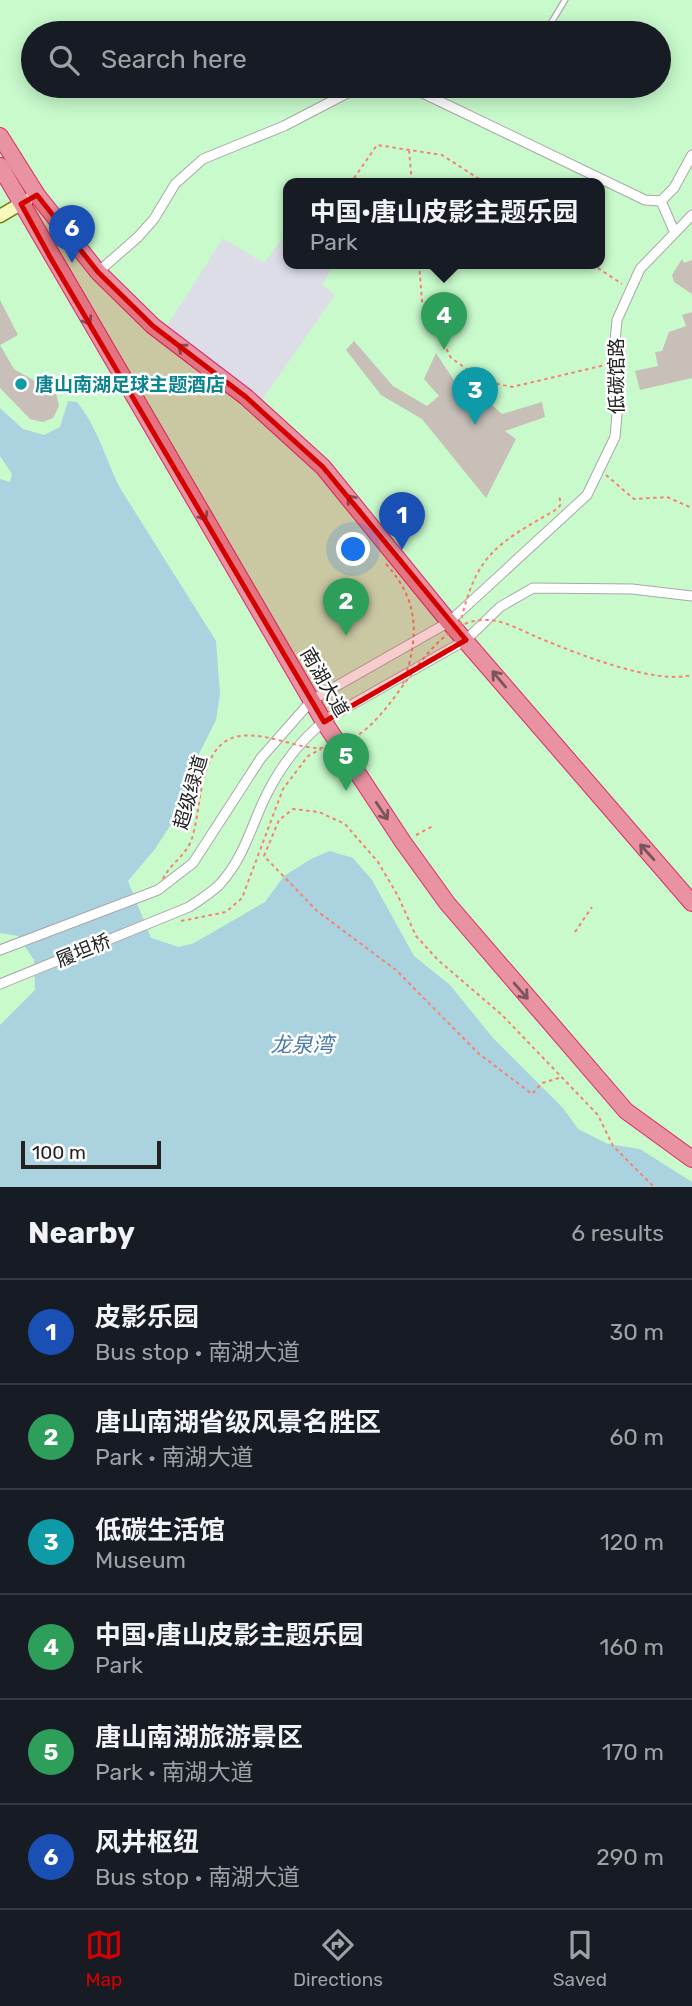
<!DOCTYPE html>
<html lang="en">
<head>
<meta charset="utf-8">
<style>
	body { margin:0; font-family:Rubik,"Noto Sans SC",sans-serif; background:#242831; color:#f1f3f6 }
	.scale { position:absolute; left:21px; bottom:18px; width:140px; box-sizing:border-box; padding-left:7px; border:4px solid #222; border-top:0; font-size:19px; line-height:24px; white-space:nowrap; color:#222; -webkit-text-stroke:5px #fff; paint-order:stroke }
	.you { position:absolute; left:354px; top:550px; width:24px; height:24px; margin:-18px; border:5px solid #fff; border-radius:50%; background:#1a73e8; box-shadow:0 0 0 10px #1a73e833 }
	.badge { display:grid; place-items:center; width:46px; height:46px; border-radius:50%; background:#d40000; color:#fff; font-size:23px; font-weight:700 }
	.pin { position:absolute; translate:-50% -58px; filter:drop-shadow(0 2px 4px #0008) }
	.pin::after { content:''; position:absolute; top:37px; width:24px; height:21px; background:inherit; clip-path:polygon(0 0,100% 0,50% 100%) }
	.popup { position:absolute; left:283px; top:178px; width:322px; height:91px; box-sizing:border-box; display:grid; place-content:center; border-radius:14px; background:#171b24; filter:drop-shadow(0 2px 5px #0005); font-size:23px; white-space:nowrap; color:#9ea1a6 }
	.popup b { font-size:26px; color:#f1f3f6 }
	.popup::after { content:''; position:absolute; left:50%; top:100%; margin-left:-14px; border:14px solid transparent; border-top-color:#171b24 }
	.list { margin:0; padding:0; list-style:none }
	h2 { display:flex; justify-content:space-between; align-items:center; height:91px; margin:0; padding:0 28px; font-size:30px }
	h2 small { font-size:23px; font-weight:400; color:#9ea1a6 }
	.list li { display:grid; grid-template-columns:46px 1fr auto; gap:21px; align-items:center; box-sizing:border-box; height:105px; padding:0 28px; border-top:2px solid #363941 }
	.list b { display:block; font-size:26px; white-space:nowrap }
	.list p { margin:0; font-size:23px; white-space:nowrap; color:#9ea1a6 }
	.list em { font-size:23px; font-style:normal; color:#9ea1a6 }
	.icon { flex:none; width:38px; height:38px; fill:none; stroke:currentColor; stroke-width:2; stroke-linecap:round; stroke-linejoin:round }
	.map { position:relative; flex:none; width:692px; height:1187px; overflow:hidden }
	.search { position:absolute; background:#171b24; box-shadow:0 4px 18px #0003; left:21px; right:21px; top:21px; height:77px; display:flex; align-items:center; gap:18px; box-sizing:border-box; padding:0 24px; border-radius:38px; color:#9ea1a6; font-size:26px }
	.sheet { height:721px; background:#171b24 }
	nav { display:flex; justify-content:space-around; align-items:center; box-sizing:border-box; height:98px; border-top:2px solid #363941; background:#171b24; font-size:19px; color:#9ea1a6 }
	nav a { display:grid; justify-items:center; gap:4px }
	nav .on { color:#d40000 }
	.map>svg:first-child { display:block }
	.park { fill:#c8facc; fill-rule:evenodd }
	.plaza { fill:#dddde8 }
	.water { fill:#aad3df }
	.building { fill:#c7bfb8 }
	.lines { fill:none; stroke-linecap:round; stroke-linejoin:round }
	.lane-casing { stroke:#a9a9a9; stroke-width:7 }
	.street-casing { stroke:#a9a9a9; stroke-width:11 }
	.secondary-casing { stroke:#707d05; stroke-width:15 }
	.highway-casing { stroke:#dc2a67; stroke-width:18 }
	.path { stroke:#fa8072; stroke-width:2; stroke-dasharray:3.5 3.5; stroke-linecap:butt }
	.lane { stroke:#fff; stroke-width:4.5 }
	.street { stroke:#fff; stroke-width:9 }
	.secondary { stroke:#f7fabf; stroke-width:12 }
	.highway { stroke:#e892a2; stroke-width:16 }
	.path-bridge { stroke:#fa8072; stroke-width:2; stroke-dasharray:3.5 3.5; stroke-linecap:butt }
	.oneway { stroke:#7b545c }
	.marked { fill:#d40000; fill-opacity:0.2; stroke:#d40000; stroke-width:5; stroke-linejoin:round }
	.culture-dot { fill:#0f9aa8; stroke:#fff; stroke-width:2.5 }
	.labels { text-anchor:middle; stroke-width:5; stroke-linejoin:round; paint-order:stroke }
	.street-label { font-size:19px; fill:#222; stroke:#fff }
	.culture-label { font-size:19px; font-weight:bold; fill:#0d838f; stroke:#fff; text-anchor:start }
	.water-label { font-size:21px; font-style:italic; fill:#4a7aab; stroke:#fff }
</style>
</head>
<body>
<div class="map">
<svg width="692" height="1187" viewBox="0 0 692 1187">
	<rect width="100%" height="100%" fill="#f2efe9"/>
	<path class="park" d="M0,0H692V1187H0ZM33,33H659V86H33ZM288,184H600V264H288Z"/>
	<path class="plaza" d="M288,231V264H334L322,285L335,295L262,400L167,326L223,238L264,263Z"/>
	<path class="water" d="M68,401L77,402C98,428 105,458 120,488L216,641L220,694L216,720L192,768L181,809L155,849L128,881L151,938L179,947L194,943L265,902L284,876L311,859L330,851L353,858L372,880L414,956L450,985L493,1038L563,1108L578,1129L608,1144L640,1149L692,1182V1187H0V1025L35,990L34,960L18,936L0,933V479L10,482L12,474L0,456V408L23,429L44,435L60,427Z"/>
	<path class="building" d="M682,259L684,263L692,260V294L674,282L672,275Z
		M0,300L18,335L0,345Z
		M692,312V378L640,390L635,371L658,366L655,352L662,351L669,332L686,326L682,315Z
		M354,341L393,386L427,406L439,396L424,379L436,353L465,397L492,405L502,414L542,402L545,417L505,431L516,439L486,498L422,419L381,395L346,350Z
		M0,345L14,369L56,393L59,406L53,418L43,422L30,419L0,388Z"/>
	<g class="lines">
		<g class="lane-casing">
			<path id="lane" d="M545,33L565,0"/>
		</g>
		<g class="street-casing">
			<path id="street" d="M408,86L645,200L661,201L674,188L692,155
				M661,201L674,231
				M98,272L138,237L154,219L175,184L203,159L284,126L361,86
				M0,950L158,890L193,863L261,758L312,700L449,622L587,495L615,437L618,403L613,363L617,320L640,269L692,215
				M0,984L189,907C200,900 211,893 220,884C242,860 250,831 263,802C278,770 301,738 330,717L466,640L500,607L533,588L632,589L692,596"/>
		</g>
		<g class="secondary-casing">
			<path id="secondary" d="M0,216L27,200"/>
		</g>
		<g class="highway-casing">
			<path id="highway" d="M0,136L37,195L98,272L153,326L246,397L323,467L449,622L692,903
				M0,166L324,722L403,842L447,903L626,1111L692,1159"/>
		</g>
		<path class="path" d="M409,150L412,184
			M350,184L377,145L442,155L487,184
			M419,264L422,301L451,358L484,381L512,387L605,365
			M592,264L622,284
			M606,475L634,499L667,497L692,508
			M416,835L433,826
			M181,921L226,912L242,898L283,789L308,756L321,749
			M575,932L592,907
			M559,1078L542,1083L532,1094L478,1053L396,970L317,911L264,856L279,820L293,809L319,812L345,824L378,862L398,896L416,936L438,960L502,1015L598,1115L613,1146L654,1187"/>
		<use href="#lane" class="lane"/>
		<use href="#street" class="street"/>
		<use href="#secondary" class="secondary"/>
		<use href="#highway" class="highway"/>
		<path class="path-bridge" d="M386,564C420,601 419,638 403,684
			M460,625C476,553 497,544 557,509L561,504L559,496
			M163,879C170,864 185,856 191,841C201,813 198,773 217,749C241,719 289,748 318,748C330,748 347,741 358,735C401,707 429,621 484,620C503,619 522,631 539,638C576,653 654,685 692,675"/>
	</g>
	<defs><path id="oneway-shaft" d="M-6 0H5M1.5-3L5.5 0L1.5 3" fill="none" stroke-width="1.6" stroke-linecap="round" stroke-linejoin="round" transform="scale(1.75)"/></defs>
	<g class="oneway">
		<use href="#oneway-shaft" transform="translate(85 316) rotate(59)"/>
		<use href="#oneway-shaft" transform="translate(186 351) rotate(-142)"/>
		<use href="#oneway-shaft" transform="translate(354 503) rotate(-131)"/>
		<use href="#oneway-shaft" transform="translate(201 512) rotate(60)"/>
		<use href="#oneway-shaft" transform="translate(499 679) rotate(-130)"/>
		<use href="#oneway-shaft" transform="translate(382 811) rotate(56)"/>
		<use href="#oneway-shaft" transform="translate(647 852) rotate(-132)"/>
		<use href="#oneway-shaft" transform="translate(521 991) rotate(49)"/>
	</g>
	<path class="marked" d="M37,195L98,272L153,326L246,397L323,467L466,640L324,722L50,257L21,204Z"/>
	<circle class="culture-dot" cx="21" cy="384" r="7"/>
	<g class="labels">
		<g class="street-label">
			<text transform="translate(616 376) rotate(-90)" y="7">低碳馆路</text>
			<text transform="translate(325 682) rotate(60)" y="7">南湖大道</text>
			<text transform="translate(190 792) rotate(-74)" y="7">超级绿道</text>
			<text transform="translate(83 950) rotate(-22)" y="7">履坦桥</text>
		</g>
		<g class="culture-label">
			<text x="35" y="391">唐山南湖足球主题酒店</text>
		</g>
		<g class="water-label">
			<text x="302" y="1052">龙泉湾</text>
		</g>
	</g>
</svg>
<div class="scale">100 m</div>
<div class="you"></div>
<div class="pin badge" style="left:402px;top:550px;background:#1a4fb4">1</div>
<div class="pin badge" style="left:346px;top:636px;background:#2e9e5b">2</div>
<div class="pin badge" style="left:475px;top:425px;background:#0f9aa8">3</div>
<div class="pin badge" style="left:444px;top:350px;background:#2e9e5b">4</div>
<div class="popup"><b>中国·唐山皮影主题乐园</b>Park</div>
<div class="pin badge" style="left:346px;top:791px;background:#2e9e5b">5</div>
<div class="pin badge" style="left:72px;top:263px;background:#1a4fb4">6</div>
<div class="search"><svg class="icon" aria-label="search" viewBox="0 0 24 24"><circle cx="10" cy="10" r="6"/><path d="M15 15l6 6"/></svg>Search here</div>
</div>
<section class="sheet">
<h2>Nearby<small>6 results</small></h2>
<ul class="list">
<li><span class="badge" style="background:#1a4fb4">1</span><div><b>皮影乐园</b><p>Bus stop · 南湖大道</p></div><em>30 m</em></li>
<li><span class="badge" style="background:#2e9e5b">2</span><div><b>唐山南湖省级风景名胜区</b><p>Park · 南湖大道</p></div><em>60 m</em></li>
<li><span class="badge" style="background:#0f9aa8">3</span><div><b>低碳生活馆</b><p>Museum</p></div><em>120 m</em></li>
<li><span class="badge" style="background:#2e9e5b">4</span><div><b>中国·唐山皮影主题乐园</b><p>Park</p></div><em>160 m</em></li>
<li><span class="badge" style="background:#2e9e5b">5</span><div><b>唐山南湖旅游景区</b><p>Park · 南湖大道</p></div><em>170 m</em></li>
<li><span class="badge" style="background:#1a4fb4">6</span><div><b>风井枢纽</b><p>Bus stop · 南湖大道</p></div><em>290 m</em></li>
</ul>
</section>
<nav>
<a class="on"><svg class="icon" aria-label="map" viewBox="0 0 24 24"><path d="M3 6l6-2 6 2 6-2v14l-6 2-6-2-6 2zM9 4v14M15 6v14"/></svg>Map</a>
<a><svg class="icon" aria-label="directions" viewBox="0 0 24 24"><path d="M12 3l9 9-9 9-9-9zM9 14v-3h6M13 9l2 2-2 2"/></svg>Directions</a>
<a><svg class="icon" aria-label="saved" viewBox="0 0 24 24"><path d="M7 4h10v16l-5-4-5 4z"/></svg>Saved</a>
</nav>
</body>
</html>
